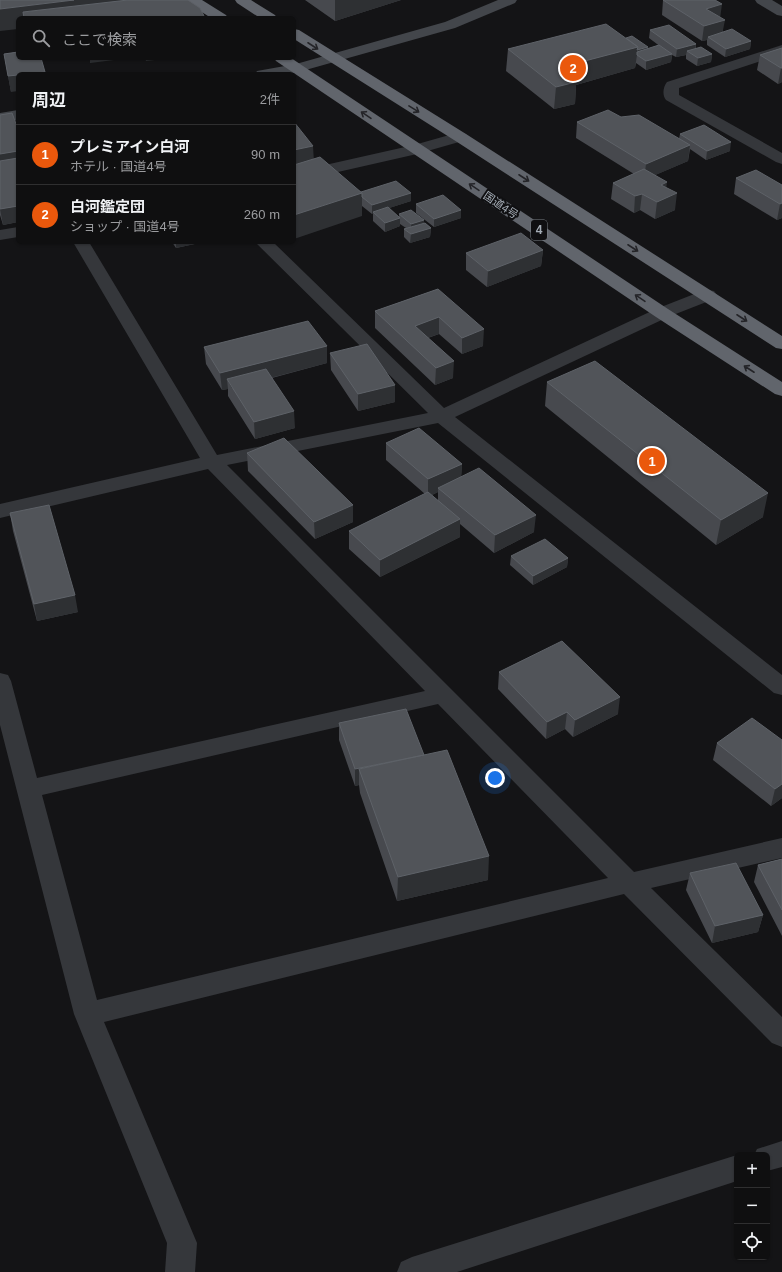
<!DOCTYPE html>
<html lang="ja">
<head>
<meta charset="utf-8">
<style>
	body { margin:0; font-family:Helvetica,"Noto Sans JP",sans-serif; background:#181819; color:#f1f3f6 }
	.controls { position:absolute; right:12px; bottom:12px; display:grid; overflow:hidden; border-radius:6px; box-shadow:0 1px 3px #0004 }
	.controls button { width:36px; height:36px; display:grid; place-items:center; padding:0; border:0; border-bottom:1px solid #2f2f30; background:#0f0f10; color:#f1f3f6; font:20px sans-serif }
	.you { position:absolute; left:495px; top:778px; width:14px; height:14px; margin:-10px; border:3px solid #fff; border-radius:50%; background:#1a73e8; box-shadow:0 0 0 6px #1a73e833 }
	.badge { display:grid; place-items:center; width:26px; height:26px; border-radius:50%; background:#ea580c; color:#fff; font-size:13px; font-weight:700 }
	.pin { position:absolute; translate:-50% -50%; border:2px solid #fff; box-shadow:0 1px 4px #0006 }
	.list { margin:0; padding:0; list-style:none }
	h2 { display:flex; justify-content:space-between; align-items:center; height:52px; margin:0; padding:0 16px; font-size:17px }
	h2 small { font-size:13px; font-weight:400; color:#9b9c9f }
	.list li { display:grid; grid-template-columns:26px 1fr auto; gap:12px; align-items:center; box-sizing:border-box; height:60px; padding:0 16px; border-top:1px solid #2f2f30 }
	.list b { display:block; font-size:15px; white-space:nowrap }
	.list p { margin:0; font-size:13px; white-space:nowrap; color:#9b9c9f }
	.list em { font-size:13px; font-style:normal; color:#9b9c9f }
	.icon { flex:none; width:22px; height:22px; fill:none; stroke:currentColor; stroke-width:2; stroke-linecap:round; stroke-linejoin:round }
	.map { position:relative; flex:none; width:782px; height:1272px; overflow:hidden }
	.search { position:absolute; background:#0f0f10; box-shadow:0 1px 3px #0004; left:16px; top:16px; width:280px; height:44px; display:flex; align-items:center; gap:10px; box-sizing:border-box; padding:0 14px; border-radius:6px; color:#9b9c9f; font-size:15px }
	.panel { position:absolute; background:#0f0f10; box-shadow:0 1px 3px #0004; left:16px; top:72px; width:280px; height:172px; border-radius:6px }
	.map>svg:first-child { display:block }
	.lines { fill:none; stroke-linecap:round; stroke-linejoin:round }
	.street { fill:#35373b; fill-rule:evenodd }
	.secondary { fill:#43464b; fill-rule:evenodd }
	.highway { fill:#61656c; fill-rule:evenodd }
	.wall { fill:#47494e; fill-rule:evenodd }
	.shaded-wall { fill:#2e3033 }
	.building { fill:#515459; stroke:#5e6268 }
	.oneway { stroke:#242428 }
	.labels { text-anchor:middle; stroke-width:4; stroke-linejoin:round; paint-order:stroke }
	.far-street-label { font-size:11px; fill:#a5adb6; stroke:#0f0f11 }
	.shield { fill:#0f0f11; stroke:#787e84; stroke-width:1 }
	.shield-label { font-size:12px; font-weight:bold; fill:#a5adb6 }
</style>
</head>
<body>
<div class="map">
<svg width="782" height="1272" viewBox="0 0 782 1272">
	<rect width="100%" height="100%" fill="#141416"/>
	<g class="lines">
		<path class="street" d="M782,45V54L679,88V95L782,153V164L776,162L666,100C662,95 663,87 667,82Z
			M460,132L466,134L468,137L466,140L417,154L294,182V172L414,145Z
			M18,227V237L0,240V230Z
			M73,242H89L217,455L428,413L255,242H273L444,408L656,309L702,291L708,290L714,291L717,295L714,299L668,317L455,417L782,675V695L774,693L438,423L227,465L634,872L782,838V858L651,888L782,1017V1047L772,1043L624,894L104,1022L197,1243L195,1272H165L167,1243L74,1014L0,725V673L8,675L11,681L37,778L425,691L208,469L0,518V504L200,458ZM438,704L608,878L97,1000L42,795Z
			M782,1141V1167L767,1171V1155H754L757,1149Z
			M737,1155V1181L457,1272H397L401,1262L412,1257Z"/>
		<path class="secondary" d="M498,0H517L515,3L455,28L302,71L288,74H255L257,71L296,64L445,22Z
			M755,0H772L782,6V16L777,15L757,3Z
			M18,110V120L0,123V113Z"/>
		<path class="highway" d="M186,0H202L226,15L228,18H211L188,3Z
			M235,0H251L275,15L277,18H260L237,3Z
			M294,29L299,30L466,134L782,336V349L776,348L454,140L294,39Z
			M274,58H291L668,309L782,382V396L775,394L656,317L276,61Z"/>
	</g>
	<path class="wall" d="M305,0H401L335,21Z
		M663,0L720,17L723,32L751,41L750,49L725,57L707,45V40L702,41L662,15Z
		M650,30L696,44V48L712,54L711,62L697,66L686,59V55L676,57L672,55L671,62L646,70L636,63L635,68L576,85L575,104L554,109L506,71L508,49L626,38L648,47V49L661,47L649,38Z
		M782,48V82L778,84L757,70L760,55Z
		M18,52L11,92L4,54Z
		M0,115L18,129V222L3,225L0,215Z
		M621,117L679,139L680,134L730,151L706,160L690,149L688,161L655,175L666,187L675,210L655,219L640,210L634,213L611,199L613,183L634,174L576,138L577,122Z
		M314,159L361,192L411,193V201L389,208L399,217V214L424,223L431,228L430,237L410,243L404,237V229L406,228L400,224V226L385,232L373,221V214H372L362,206V216Z
		M736,178L782,185V218L777,220L734,194Z
		M416,204L461,218L434,227L416,213Z
		M172,242H204L176,248Z
		M543,250L541,266L487,287L466,270V253Z
		M438,289L483,346L462,354L439,334L428,338L453,378L435,385L375,328V311Z
		M327,346V363L272,378L295,428L255,439L228,396V389L222,390L206,364L204,347Z
		M330,353L395,402L358,411L331,370Z
		M547,382L763,517L716,545L545,406Z
		M386,443L462,464L461,477L534,532L494,553L460,524V537L380,577L349,549V531L425,494L386,460ZM438,492V501L432,495Z
		M247,453L353,522L315,539L248,471Z
		M10,513L78,612L37,621L13,531Z
		M511,556L568,558L567,567L533,585L510,565Z
		M499,672L618,714L573,737L565,729L546,739L498,689Z
		M339,723L424,755L488,880L397,901L360,793L359,785L355,786L339,740Z
		M782,740V798L771,806L713,760L717,743Z
		M782,859V936L754,882L758,865Z
		M690,873L763,915L758,932L712,943L686,890Z"/>
	<path class="shaded-wall" d="M74,0H141L23,12L24,18H18V29L0,31V9Z
		M335,0H401L335,21Z
		M722,4L720,19L706,9Z
		M725,20L722,35L708,37L707,40L702,41L704,26Z
		M751,41L750,49L725,57L726,49Z
		M696,44L695,52L687,51L686,55L676,57L677,49Z
		M638,47H648L647,55H637L635,68L576,85L575,104L554,109L556,87L558,68Z
		M672,54L671,62L646,70V61Z
		M712,54L711,62L697,66L698,58Z
		M90,58H130L90,63Z
		M145,58H172L146,61Z
		M781,68H782V82L778,84Z
		M45,72V74H28Z
		M18,75V91L11,92L8,76Z
		M731,142L730,151L706,160L707,151Z
		M690,145L688,161L644,180L646,164Z
		M313,146L314,162L294,166V150Z
		M18,151V167L0,170V154Z
		M667,182L665,198L661,185Z
		M362,193V216L294,239V215Z
		M411,193V201L374,213L373,212V214H372V205Z
		M677,193L675,210L655,219L657,202Z
		M642,194L640,210L634,213L635,196Z
		M782,203V218L777,220L780,204Z
		M18,206V222L3,225L0,209Z
		M461,210V218L434,227V219Z
		M400,218V226L385,232V223Z
		M424,220V228L411,233V224Z
		M431,228L430,237L410,243L411,234Z
		M176,242H204L176,248Z
		M543,250L541,266L487,287L488,271Z
		M439,317V334L415,342V326Z
		M484,329L483,346L462,354V338Z
		M327,346V363L232,388L227,379L228,389L222,390L220,373Z
		M454,361L453,378L435,385L436,368Z
		M395,385V402L358,411V394Z
		M294,411L295,428L255,439L254,422Z
		M462,464L461,481L438,488V492L428,497V479Z
		M768,493L763,517L716,545L721,520Z
		M353,505V522L315,539L314,522Z
		M536,515L534,532L494,553L495,535Z
		M460,519V537L380,577V560Z
		M568,558L567,567L533,585V576Z
		M75,595L78,612L37,621L34,604Z
		M620,697L618,714L573,737L575,720Z
		M567,712L565,729L546,739L547,722Z
		M424,755L423,772L359,769V785L355,786V769Z
		M782,784V798L771,806L775,789Z
		M489,856L488,880L397,901L398,877Z
		M763,915L758,932L712,943L715,926Z"/>
	<path class="building" d="M0,0H74L0,9Z
		M128,0H188L200,8L205,18H24L23,12Z
		M663,0H715L722,4L706,9L725,20L704,26Z
		M606,24L638,47L558,68L576,82L556,87L508,49Z
		M669,25L696,44L677,49L650,30Z
		M732,29L751,41L726,49L708,37Z
		M632,36L648,47L637,50L638,47L626,38Z
		M659,45L672,54L646,61L637,55V52Z
		M701,47L712,54L698,58L687,51Z
		M782,48V68H781L760,55Z
		M18,52V58H41L45,72L28,74H18V75L8,76L4,54Z
		M608,110L621,117L639,115L690,145L646,164L577,122Z
		M12,113L18,129V151L0,154V115Z
		M294,122L313,146L294,150Z
		M704,125L731,142L707,151L680,134Z
		M320,157L362,193L294,215V165Z
		M18,158V206L0,209V161Z
		M644,169L667,182L661,185L677,193L657,202L642,194L635,196L613,183Z
		M756,170L782,185V203L780,204L736,178Z
		M396,181L411,193L372,205L362,197V193L361,192Z
		M443,195L461,210L434,219L416,204Z
		M388,207L400,218L385,223L373,212Z
		M411,210L424,220L411,224L399,214Z
		M425,223L431,228L411,234L404,229Z
		M521,233L543,250L488,271L466,253Z
		M438,289L484,329L462,338L439,317L415,326L454,361L436,368L375,311Z
		M308,321L327,346L220,373L204,347Z
		M367,344L395,385L358,394L330,353Z
		M595,361L768,493L721,520L547,382Z
		M266,369L294,411L254,422L227,379Z
		M419,428L462,464L428,479L386,443Z
		M284,438L353,505L314,522L247,453Z
		M479,468L536,515L495,535L438,488Z
		M428,492L460,519L380,560L349,531Z
		M49,505L75,595L34,604L10,513Z
		M545,539L568,558L533,576L511,556Z
		M562,641L620,697L575,720L567,712L547,722L499,672Z
		M406,709L424,755L355,769L339,723Z
		M752,718L782,740V784L775,789L717,743Z
		M447,750L489,856L398,877L359,769Z
		M782,859V910L758,865Z
		M736,863L763,915L715,926L690,873Z"/>
	<defs><path id="oneway-shaft" d="M-6 0H5M1.5-3L5.5 0L1.5 3" fill="none" stroke-width="1.6" stroke-linecap="round" stroke-linejoin="round"/></defs>
	<g class="oneway">
		<use href="#oneway-shaft" transform="translate(313 46) rotate(33)"/>
		<use href="#oneway-shaft" transform="translate(414 109) rotate(32)"/>
		<use href="#oneway-shaft" transform="translate(366 115) rotate(-146)"/>
		<use href="#oneway-shaft" transform="translate(524 178) rotate(33)"/>
		<use href="#oneway-shaft" transform="translate(474 187) rotate(-146)"/>
		<use href="#oneway-shaft" transform="translate(633 248) rotate(33)"/>
		<use href="#oneway-shaft" transform="translate(640 298) rotate(-146)"/>
		<use href="#oneway-shaft" transform="translate(742 318) rotate(33)"/>
		<use href="#oneway-shaft" transform="translate(749 369) rotate(-147)"/>
	</g>
	<g class="labels">
		<g class="far-street-label">
			<text transform="translate(501 205) rotate(34)" y="4">国道4号</text>
		</g>
		<rect class="shield" x="531" y="220" width="16" height="20" rx="3"/>
		<g class="shield-label">
			<text x="539" y="234">4</text>
		</g>
	</g>
</svg>
<div class="controls">
<button>+</button>
<button>−</button>
<button><svg class="icon" aria-label="locate" viewBox="0 0 24 24"><circle cx="12" cy="12" r="6"/><path d="M12 2v4M12 18v4M2 12h4M18 12h4"/></svg></button>
</div>
<div class="you"></div>
<div class="pin badge" style="left:652px;top:461px">1</div>
<div class="pin badge" style="left:573px;top:68px">2</div>
<div class="search"><svg class="icon" aria-label="search" viewBox="0 0 24 24"><circle cx="10" cy="10" r="6"/><path d="M15 15l6 6"/></svg>ここで検索</div>
<section class="panel">
<h2>周辺<small>2件</small></h2>
<ul class="list">
<li><span class="badge">1</span><div><b>プレミアイン白河</b><p>ホテル · 国道4号</p></div><em>90 m</em></li>
<li><span class="badge">2</span><div><b>白河鑑定団</b><p>ショップ · 国道4号</p></div><em>260 m</em></li>
</ul>
</section>
</div>
</body>
</html>
